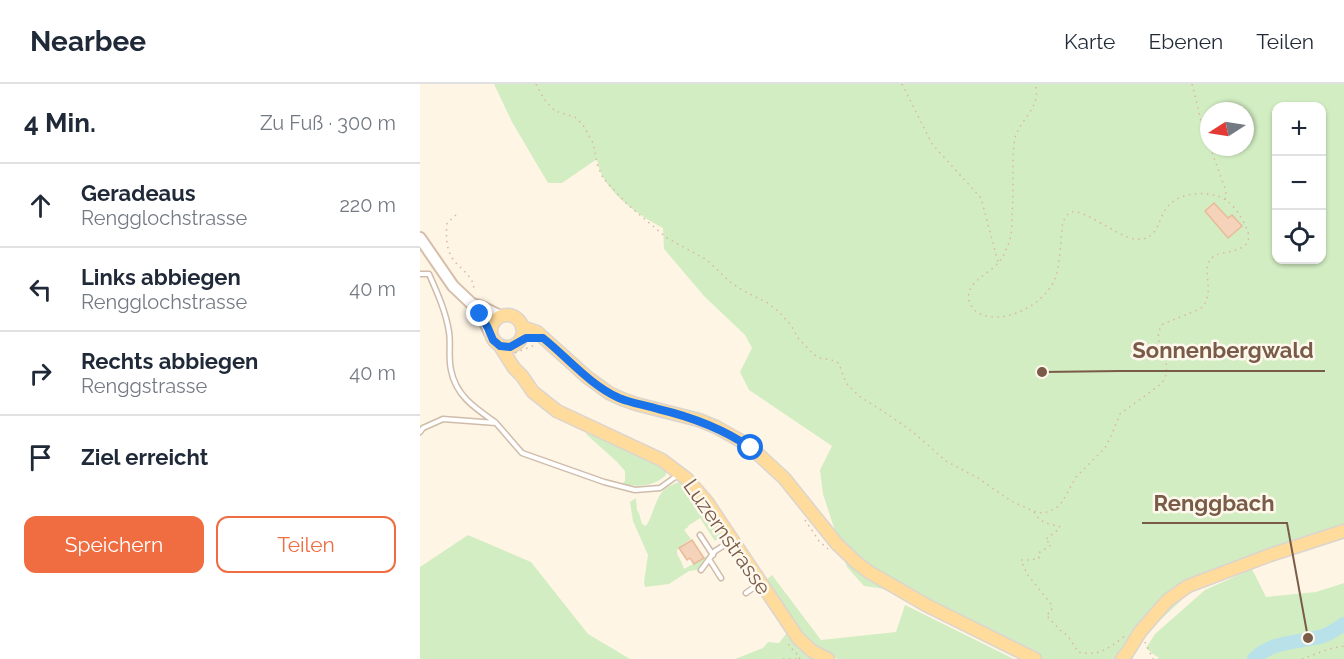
<!DOCTYPE html>
<html lang="de">
<head>
<meta charset="utf-8">
<style>
	body { margin:0; font-family:Raleway,sans-serif; background:#f2f2f3; color:#1f2937 }
	.controls { position:absolute; right:18px; top:18px; display:grid; overflow:hidden; border-radius:12px; box-shadow:0 2px 4px #0004 }
	.controls button { width:54px; height:54px; display:grid; place-items:center; padding:0; border:0; border-bottom:2px solid #e0e1e3; background:#fff; color:#1f2937; font:30px sans-serif }
	.compass { position:absolute; left:780px; top:18px; width:54px; height:54px; border-radius:50%; background:#fff; box-shadow:0 2px 4px #0004; rotate:258deg }
	.stop { position:absolute; width:18px; height:18px; margin:-14px; border:4px solid #1a73e8; border-radius:50%; background:#fff }
	.stop.end { background:#1a73e8; border-color:#fff; box-shadow:0 2px 6px #0008 }
	.list { margin:0; padding:0; list-style:none }
	h2 { display:flex; justify-content:space-between; align-items:center; height:78px; margin:0; padding:0 24px; font-size:26px }
	h2 small { font-size:20px; font-weight:400; color:#747a83 }
	.list li { display:grid; grid-template-columns:39px 1fr auto; gap:18px; align-items:center; box-sizing:border-box; height:84px; padding:0 24px; border-top:2px solid #e0e1e3 }
	.list b { display:block; font-size:22px; white-space:nowrap }
	.list p { margin:0; font-size:20px; white-space:nowrap; color:#747a83 }
	.list em { font-size:20px; font-style:normal; color:#747a83 }
	.actions { display:flex; gap:12px; padding:18px 24px }
	.actions a { flex:1; padding:14px 0; border:2px solid #f06d42; border-radius:12px; text-align:center; font-size:21px; color:#f06d42 }
	.actions .main { background:#f06d42; color:#fff }
	.icon { flex:none; width:33px; height:33px; fill:none; stroke:currentColor; stroke-width:2; stroke-linecap:round; stroke-linejoin:round }
	.map { position:relative; flex:none; width:924px; height:575px; overflow:hidden }
	header { display:flex; align-items:center; gap:36px; box-sizing:border-box; height:84px; padding:0 30px; background:#fff; border-bottom:2px solid #e0e1e3 }
	header strong { font-size:28px }
	nav { display:flex; gap:33px; margin-inline-start:auto; font-size:21px }
	main { display:flex }
	aside { flex:1; background:#fff }
	.map>svg:first-child { display:block }
	.green { fill:#d2edc2; fill-rule:evenodd }
	.lines { fill:none; stroke-linecap:round; stroke-linejoin:round }
	.river { stroke:#b8e1e9; stroke-width:14 }
	.building { fill:#f5d3ba; stroke:#e9ba9a; stroke-width:1.5 }
	.service-casing { stroke:#d0bcaa; stroke-width:7 }
	.secondary-casing { stroke:#d6bfaa; stroke-width:14 }
	.primary-casing { stroke:#dcd4cf; stroke-width:15 }
	.path { stroke:#dbb79d; stroke-width:1.5; stroke-dasharray:1.5 4.5; stroke-linecap:butt }
	.service { stroke:#fff; stroke-width:4 }
	.secondary { stroke:#fff; stroke-width:10 }
	.primary { stroke:#ffdc9b; stroke-width:12 }
	.route { stroke:#1a73e8; stroke-width:8 }
	.labels { text-anchor:middle; stroke-width:5; stroke-linejoin:round; paint-order:stroke }
	.street-label { font-size:21px; fill:#795b48; stroke:#fff8ed }
	.leader { fill:none; stroke:#795b48; stroke-width:2 }
	.callout-dot { fill:#795b48; stroke:#fff8ed; stroke-width:2 }
	.callout-label { font-size:22px; text-anchor:middle; font-weight:bold; fill:#795b48; stroke:#fff8ed; stroke-width:5; stroke-linejoin:round; paint-order:stroke }
</style>
</head>
<body>
<header>
<strong>Nearbee</strong>
<nav><a>Karte</a><a>Ebenen</a><a>Teilen</a></nav>
</header>
<main>
<aside>
<h2>4 Min.<small>Zu Fuß · 300 m</small></h2>
<ul class="list">
<li><svg class="icon" aria-label="ahead" viewBox="0 0 24 24"><path d="M12 20V5M6 11l6-6 6 6"/></svg><div><b>Geradeaus</b><p>Rengglochstrasse</p></div><em>220 m</em></li>
<li><svg class="icon" aria-label="left" viewBox="0 0 24 24"><path d="M17 20v-9H6M10 6l-5 5 5 5"/></svg><div><b>Links abbiegen</b><p>Rengglochstrasse</p></div><em>40 m</em></li>
<li><svg class="icon" aria-label="right" viewBox="0 0 24 24"><path d="M7 20v-9h11M14 6l5 5-5 5"/></svg><div><b>Rechts abbiegen</b><p>Renggstrasse</p></div><em>40 m</em></li>
<li><svg class="icon" aria-label="arrive" viewBox="0 0 24 24"><path d="M6 21V4h12l-3 4 3 4H6"/></svg><div><b>Ziel erreicht</b></div></li>
</ul>
<div class="actions"><a class="main">Speichern</a><a>Teilen</a></div>
</aside>
<div class="map">
<svg width="924" height="575" viewBox="0 0 924 575">
	<rect width="100%" height="100%" fill="#fef5e5"/>
	<path class="green" d="M74,0H924V454H910L778,501L727,548L718,560L713,575H611L488,512L459,504L444,502L427,483L403,410L400,386L412,362L329,306L320,288L332,264L325,251L284,212L244,165L243,144C219,132 180,105 177,75L142,99H128L92,38ZM856,22H902V176H856ZM789,27H825V63H789Z
		M168,349L228,374L246,384V391C233,403 218,403 202,400L205,397V387L196,377L166,350Z
		M259,398C271,401 297,439 301,452L295,457L280,434L268,442V443L264,446L271,455C249,470 258,466 264,485L289,471L277,486L269,487L249,500L225,503L224,498L228,471L213,437L210,418L216,414L217,426L219,429L222,440L226,442C233,432 235,414 245,405C248,402 254,400 259,398Z
		M48,451L111,478L168,550L210,575H0V483Z
		M832,485L846,513L896,508L924,499V575H736L739,574L738,573L733,570L726,564L735,550L785,506Z
		M352,491L401,556L476,548L485,521L594,575H418L391,560L379,548L346,496Z
		M366,550L382,567L395,575H315L343,564L348,558L359,559Z"/>
	<g class="lines">
		<path class="river" d="M834,575C853,556 879,559 903,552C911,549 917,545 924,540"/>
	</g>
	<path class="building" d="M794,119L808,134L812,131L822,142L808,154L785,127Z
		M272,456L284,474L274,480L270,474L267,476L259,464Z"/>
	<g class="lines">
		<g class="service-casing">
			<path id="service" d="M0,190H9C17,208 26,228 29,248C31,260 28,273 31,286C36,312 55,324 75,338
				M0,348L3,344L23,335L76,339L102,369L184,398L215,406L240,404L258,391
				M280,451L293,471
				M289,475L301,494
				M281,486L295,467L311,457
				M326,509L340,499"/>
		</g>
		<g class="secondary-casing">
			<path id="secondary" d="M0,154L33,202L52,220L63,234L70,249
				M52,220L60,222L80,232"/>
		</g>
		<g class="primary-casing">
			<path id="primary" d="M71 247a16 16 0 1 1 32 0a16 16 0 1 1-32 0Z
				M102,243L117,248L167,293L189,309L202,315L216,320L279,336L296,343L321,357L339,371L364,394L417,460L437,479L449,488L506,521L615,575
				M80,262L94,284L102,292L113,308L137,327L242,376L267,395L287,418L378,554L392,567L408,575
				M702,575L709,566L720,548L739,526L748,516L768,502L850,471L924,447"/>
		</g>
		<path class="path" d="M116,0L124,15L135,27L155,33L163,41L173,59L177,80L183,94L207,120L247,154L287,176L309,197L322,206L348,219L358,227L371,241L378,254L393,270L400,274L416,277L419,280L426,299L439,312L473,334L493,348L526,377L558,394L591,417L618,429L628,428L634,425L640,421L645,413L656,393L685,364L691,352L700,330L741,300C759,277 727,259 743,240L780,225C801,207 771,175 803,169C820,166 836,162 825,141C821,132 814,122 806,116C792,106 762,108 750,120C736,133 741,158 714,155C697,152 664,125 652,128C647,129 645,134 643,138C640,154 641,183 634,197C624,217 601,231 579,233C568,233 557,232 551,221C540,201 568,191 578,179C582,175 585,169 587,163C592,154 592,142 592,132C593,117 593,102 593,86C593,76 593,65 595,54C599,39 613,29 616,14C617,9 616,4 616,0
			M482,0L512,60L561,114L578,178
			M772,0L781,37L789,60
			M790,63L806,107L805,116
			M36,131L27,139C26,150 26,160 30,170C35,182 50,188 54,202L52,207
			M95,269L115,261
			M614,428C620,439 628,440 639,442L640,444L625,456L630,459L631,461L620,468L618,470L619,474L611,476H601L607,490L631,520L632,524L631,528L626,531L640,546L648,552L658,568C680,573 688,564 705,552
			M385,436L399,457L408,465
			M725,558L733,575
			M369,560V562L380,573L379,575
			M363,575H378
			M882,575L909,565L924,562"/>
		<use href="#service" class="service"/>
		<use href="#secondary" class="secondary"/>
		<use href="#primary" class="primary"/>
	</g>
	<g class="lines">
		<path class="route" d="M60,230L68,244L73,256L80,262L90,263L106,254H123C148,274 170,301 199,314C211,319 225,321 238,325C272,333 302,344 331,364"/>
	</g>
	<g class="labels">
		<g class="street-label">
			<text transform="translate(307 453) rotate(55)" y="7">Luzernstrasse</text>
		</g>
	</g>
	<path class="leader" d="M622 288L700 287H905M888 554L867 439H722"/>
	<g class="callout-dot">
		<circle cx="622" cy="288" r="6"/>
		<circle cx="888" cy="554" r="6"/>
	</g>
	<g class="callout-label">
		<text x="803" y="274">Sonnenbergwald</text>
		<text x="794" y="427">Renggbach</text>
	</g>
</svg>
<div class="controls">
<button>+</button>
<button>−</button>
<button><svg class="icon" aria-label="locate" viewBox="0 0 24 24"><circle cx="12" cy="12" r="6"/><path d="M12 2v4M12 18v4M2 12h4M18 12h4"/></svg></button>
</div>
<svg class="compass" viewBox="-18 -18 36 36"><path d="M0-13l5 13h-10z" fill="#e53935"/><path d="M0 13l5-13h-10z" fill="#747a83"/></svg>
<div class="stop" style="left:331px;top:364px"></div>
<div class="stop end" style="left:60px;top:230px"></div>
</div>
</main>
</body>
</html>
